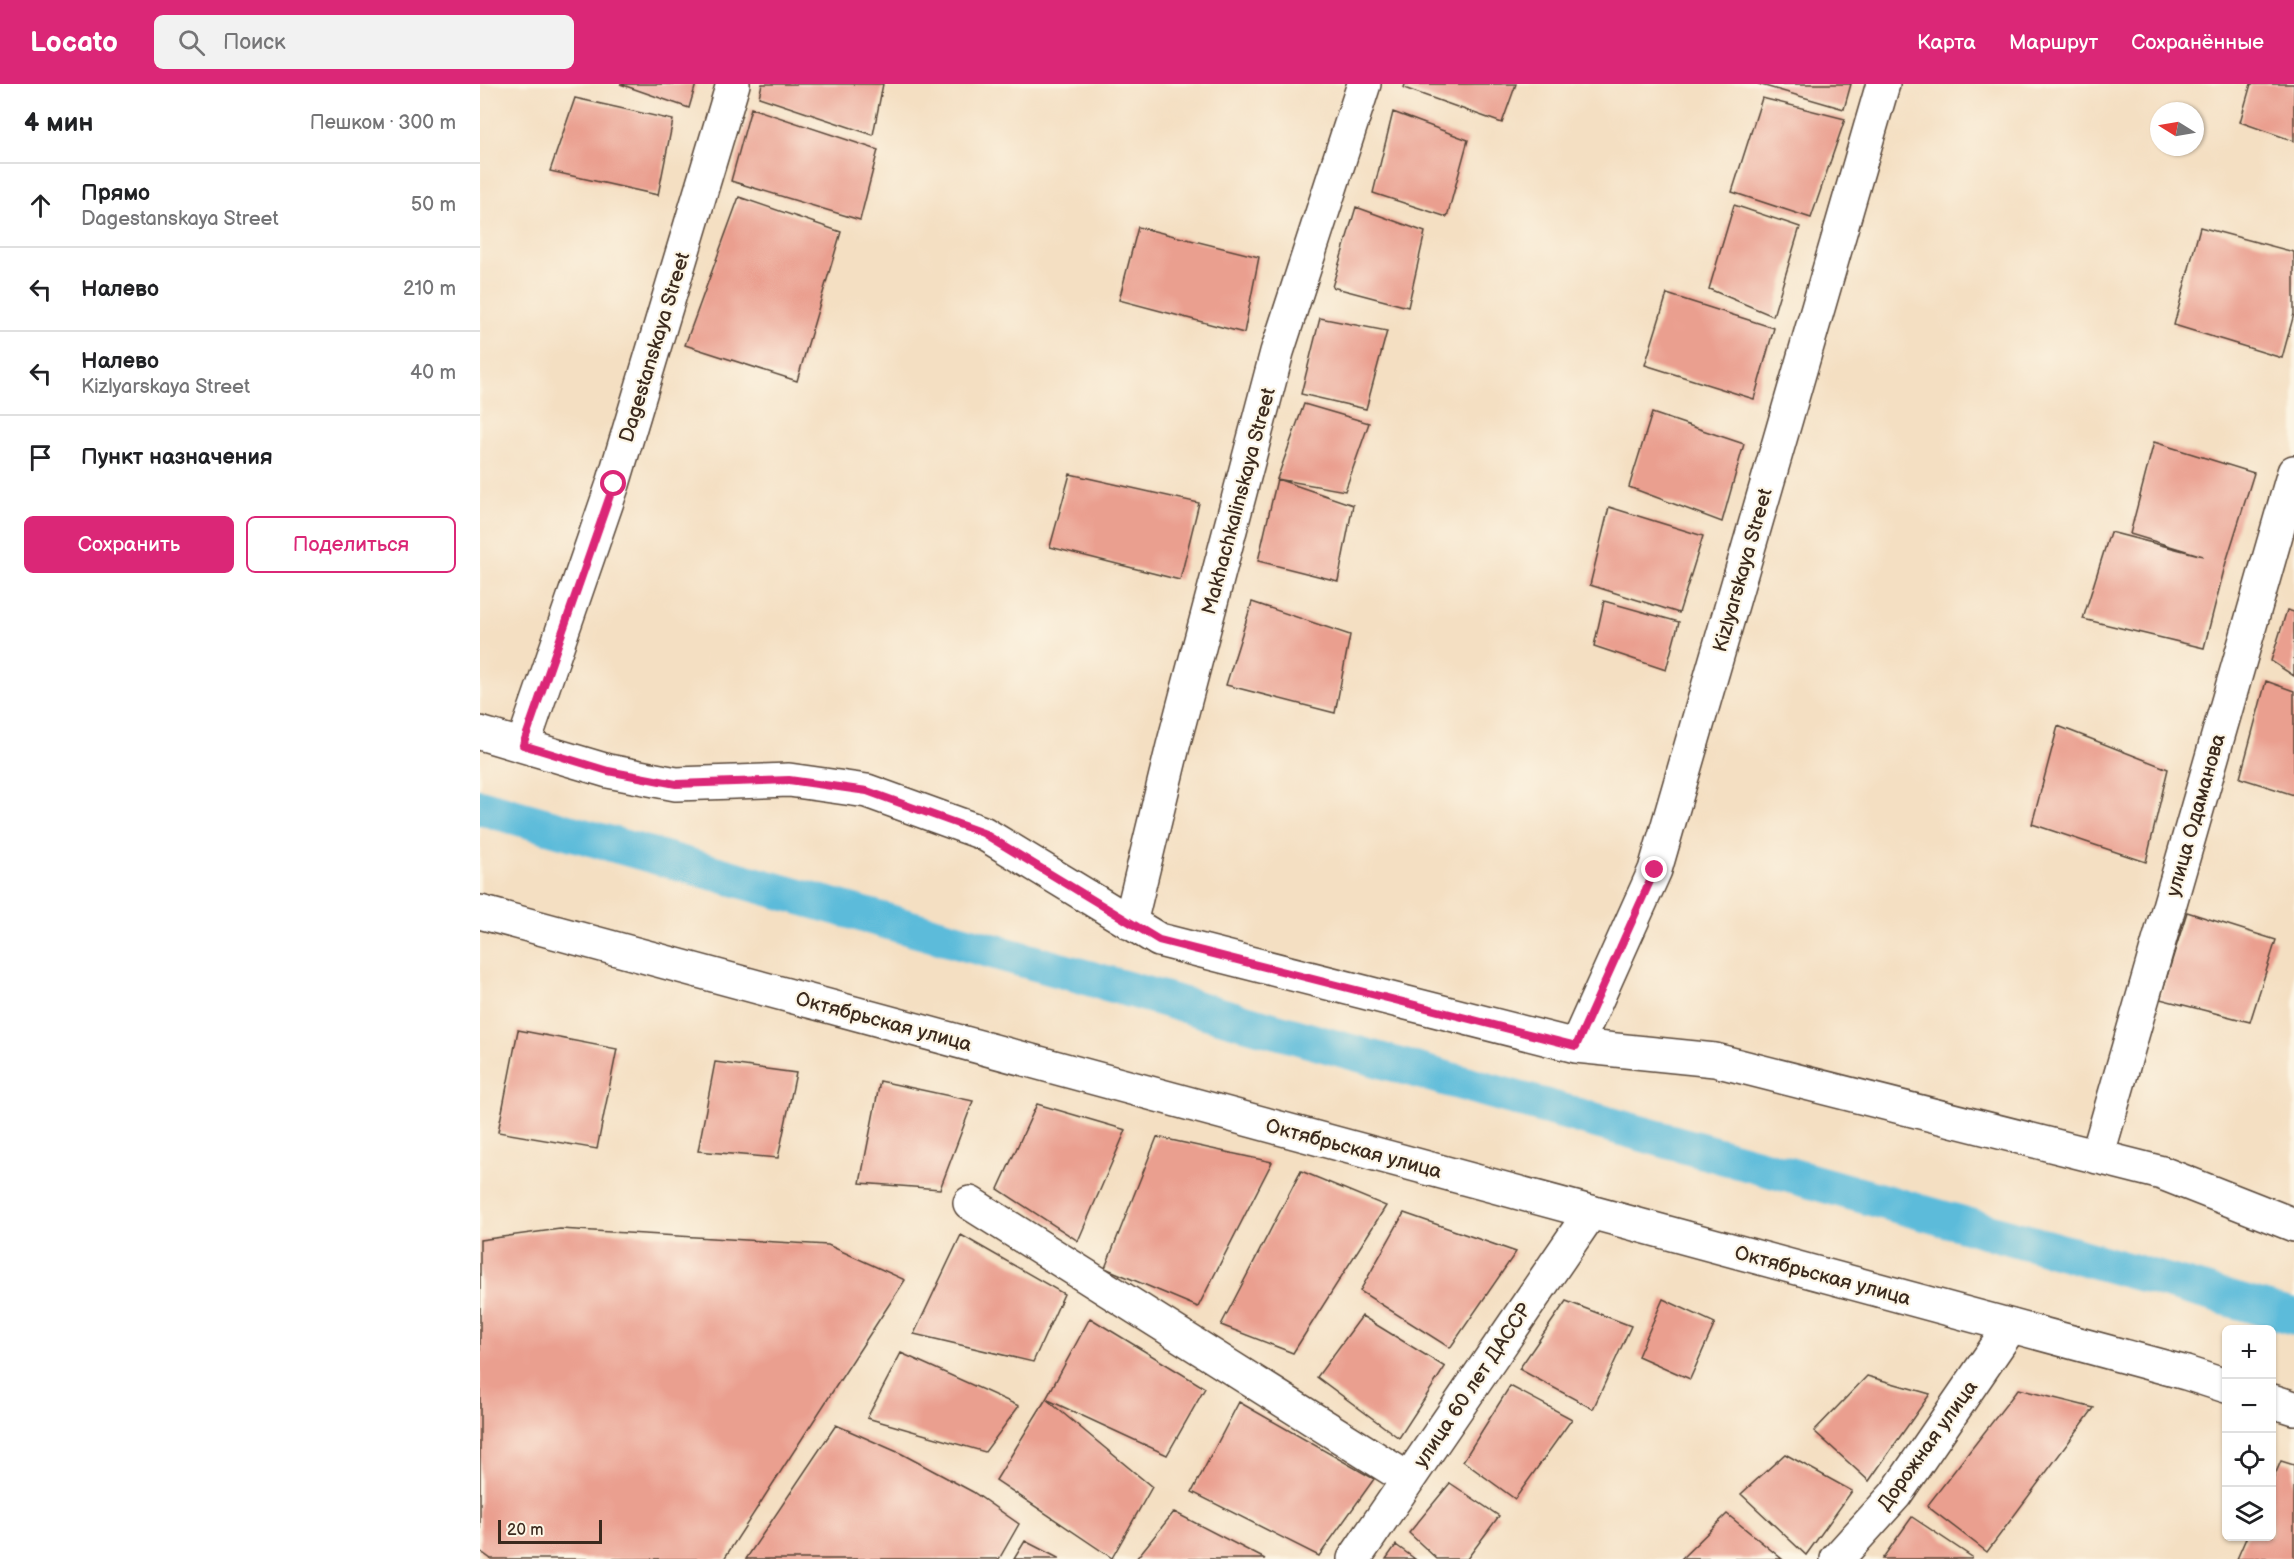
<!DOCTYPE html>
<html lang="ru">
<head>
<meta charset="utf-8">
<style>
	body { margin:0; font-family:"Balsamiq Sans",sans-serif; background:#f2f2f2; color:#202124 }
	.controls { position:absolute; right:18px; bottom:18px; display:grid; overflow:hidden; border-radius:9px; box-shadow:0 2px 4px #0004 }
	.controls button { width:54px; height:54px; display:grid; place-items:center; padding:0; border:0; border-bottom:2px solid #e0e0e0; background:#fff; color:#202124; font:30px sans-serif }
	.compass { position:absolute; left:1670px; top:18px; width:54px; height:54px; border-radius:50%; background:#fff; box-shadow:0 2px 4px #0004; rotate:281deg }
	.scale { position:absolute; left:18px; bottom:15px; width:104px; box-sizing:border-box; padding-left:6px; border:3px solid #3b2a1e; border-top:0; font-size:16px; line-height:21px; white-space:nowrap; color:#3b2a1e; -webkit-text-stroke:4px #fcf5e5; paint-order:stroke }
	.stop { position:absolute; width:18px; height:18px; margin:-14px; border:4px solid #db2777; border-radius:50%; background:#fff }
	.stop.end { background:#db2777; border-color:#fff; box-shadow:0 2px 6px #0008 }
	.list { margin:0; padding:0; list-style:none }
	h2 { display:flex; justify-content:space-between; align-items:center; height:78px; margin:0; padding:0 24px; font-size:26px }
	h2 small { font-size:20px; font-weight:400; color:#757577 }
	.list li { display:grid; grid-template-columns:39px 1fr auto; gap:18px; align-items:center; box-sizing:border-box; height:84px; padding:0 24px; border-top:2px solid #e0e0e0 }
	.list b { display:block; font-size:22px; white-space:nowrap }
	.list p { margin:0; font-size:20px; white-space:nowrap; color:#757577 }
	.list em { font-size:20px; font-style:normal; color:#757577 }
	.actions { display:flex; gap:12px; padding:18px 24px }
	.actions a { flex:1; padding:14px 0; border:2px solid #db2777; border-radius:9px; text-align:center; font-size:21px; color:#db2777 }
	.actions .main { background:#db2777; color:#fff }
	.icon { flex:none; width:33px; height:33px; fill:none; stroke:currentColor; stroke-width:2; stroke-linecap:round; stroke-linejoin:round }
	.map { position:relative; flex:none; width:1814px; height:1475px; overflow:hidden }
	header { display:flex; align-items:center; gap:36px; box-sizing:border-box; height:84px; padding:0 30px; background:#db2777; color:#fff }
	header strong { font-size:28px }
	nav { display:flex; gap:33px; margin-inline-start:auto; font-size:21px }
	.search { width:420px; height:54px; background:#f2f2f2; display:flex; align-items:center; gap:15px; box-sizing:border-box; padding:0 21px; border-radius:9px; color:#757577; font-size:22px }
	main { display:flex }
	aside { flex:1; background:#fff }
	.map>svg:first-child { display:block }
	.lines { fill:none; stroke-linecap:round; stroke-linejoin:round }
	.canal { stroke:#5cbbda; stroke-width:36 }
	.building { fill:#ea9f8f }
	.minor-casing { stroke:#574537; stroke-width:36 }
	.tertiary-casing { stroke:#574537; stroke-width:36 }
	.minor { stroke:#fff; stroke-width:33 }
	.tertiary { stroke:#fff; stroke-width:33 }
	.route { stroke:#db2777; stroke-width:8 }
	.labels { text-anchor:middle; stroke-width:4.5; stroke-linejoin:round; paint-order:stroke }
	.street-label { font-size:20px; fill:#3b2a1e; stroke:#fcf5e5 }
</style>
</head>
<body>
<header>
<strong>Locato</strong>
<div class="search"><svg class="icon" aria-label="search" viewBox="0 0 24 24"><circle cx="10" cy="10" r="6"/><path d="M15 15l6 6"/></svg>Поиск</div>
<nav><a>Карта</a><a>Маршрут</a><a>Сохранённые</a></nav>
</header>
<main>
<aside>
<h2>4 мин<small>Пешком · 300 m</small></h2>
<ul class="list">
<li><svg class="icon" aria-label="ahead" viewBox="0 0 24 24"><path d="M12 20V5M6 11l6-6 6 6"/></svg><div><b>Прямо</b><p>Dagestanskaya Street</p></div><em>50 m</em></li>
<li><svg class="icon" aria-label="left" viewBox="0 0 24 24"><path d="M17 20v-9H6M10 6l-5 5 5 5"/></svg><div><b>Налево</b></div><em>210 m</em></li>
<li><svg class="icon" aria-label="left" viewBox="0 0 24 24"><path d="M17 20v-9H6M10 6l-5 5 5 5"/></svg><div><b>Налево</b><p>Kizlyarskaya Street</p></div><em>40 m</em></li>
<li><svg class="icon" aria-label="arrive" viewBox="0 0 24 24"><path d="M6 21V4h12l-3 4 3 4H6"/></svg><div><b>Пункт назначения</b></div></li>
</ul>
<div class="actions"><a class="main">Сохранить</a><a>Поделиться</a></div>
</aside>
<div class="map">
<svg width="1814" height="1475" viewBox="0 0 1814 1475">
	<rect width="100%" height="100%" fill="#fcf5e5"/>
	<filter id="ink" filterUnits="userSpaceOnUse"><feTurbulence type="fractalNoise" baseFrequency=".0167" numOctaves="2"/><feDisplacementMap in="SourceGraphic" scale="12" xChannelSelector="R" yChannelSelector="G"/><feConvolveMatrix kernelMatrix="1 2 1 2 8 2 1 2 1" color-interpolation-filters="sRGB"/></filter>
	<filter id="wash" filterUnits="userSpaceOnUse"><feTurbulence type="fractalNoise" baseFrequency=".008" numOctaves="4" result="noise"/><feDisplacementMap in="SourceGraphic" scale="24" xChannelSelector="R" yChannelSelector="G"/><feGaussianBlur stdDeviation="1.35" result="paint"/><feColorMatrix in="noise" values="0 0 0 0 0 0 0 0 0 0 0 0 0 0 0 0 0 1.4 0 .05"/><feComposite in="paint" operator="in"/></filter>
	<g filter="url(#wash)">
		<rect width="100%" height="100%" fill="#f4dfc2"/>
		<g class="lines">
			<path class="canal" d="M0,723L1814,1233"/>
		</g>
		<g id="blocks">
			<path class="building" d="M140,0H216L209,24Z
				M282,0H403L393,51L279,13Z
				M925,0H1036L1022,39L924,4Z
				M1278,0H1371L1364,25Z
				M1771,0H1814V57L1760,38Z
				M95,14L193,36L178,111L70,87Z
				M1282,14L1365,35L1331,134L1252,108Z
				M271,24L398,66L380,136L251,97Z
				M913,28L988,56L967,133L893,109Z
				M259,113L361,148L317,297L205,261Z
				M1254,121L1320,143L1293,232L1229,205Z
				M876,123L945,148L928,223L852,203Z
				M658,143L779,173L764,249L639,216Z
				M1720,143L1814,168V230L1802,274L1694,241Z
				M1187,210L1294,244L1274,315L1165,281Z
				M840,234L907,247L886,325L821,310Z
				M824,320L889,339L865,407L797,395L873,421L858,497L778,477L797,395Z
				M1172,329L1264,360L1242,438L1149,403Z
				M1674,358L1774,389L1746,478L1724,564L1603,535L1630,448L1723,472L1650,450Z
				M590,390L719,419L700,496L570,463Z
				M1129,423L1223,452L1199,529L1110,501Z
				M1124,517L1199,538L1186,586L1114,562Z
				M772,518L870,551L855,629L746,601Z
				M1807,526L1814,528V592L1791,577Z
				M1786,597L1814,607V711L1760,694Z
				M1578,642L1688,685L1666,778L1552,740Z
				M1707,828L1796,856L1770,938L1680,915Z
				M38,946L137,965L117,1065L18,1048Z
				M235,978L316,989L298,1074L218,1067Z
				M400,997L493,1017L460,1105L380,1099Z
				M557,1020L646,1046L598,1157L518,1105Z
				M677,1053L792,1078L718,1223L625,1184Z
				M821,1087L906,1122L813,1269L741,1241Z
				M924,1129L1036,1168L970,1264L880,1207Z
				M80,1145L348,1161L425,1196L244,1475H11L0,1467V1156Z
				M481,1151L584,1210L553,1278L434,1250Z
				M1183,1215L1235,1239L1210,1295L1158,1272Z
				M1086,1217L1151,1242L1113,1325L1039,1285Z
				M882,1232L965,1283L919,1354L837,1293Z
				M610,1234L725,1304L687,1371L566,1315L672,1403L632,1474L516,1396L566,1315Z
				M421,1269L539,1322L505,1368L387,1334Z
				M1387,1292L1450,1310L1389,1397L1334,1347Z
				M1030,1302L1092,1335L1035,1415L983,1377Z
				M1538,1305L1614,1324L1507,1468L1447,1422Z
				M759,1318L894,1395L839,1472L712,1408Z
				M356,1341L422,1370L493,1408L539,1440L519,1475H266Z
				M1305,1370L1372,1407L1326,1471L1261,1410Z
				M1801,1377L1814,1381V1475H1757L1767,1452H1792V1398Z
				M970,1399L1019,1432L987,1475H957L929,1449Z
				M694,1428L785,1475H656Z
				M1247,1430L1302,1475H1201Z
				M1432,1433L1492,1473L1491,1475H1402Z
				M545,1457L580,1475H534Z
				M916,1461L935,1475H906Z"/>
		</g>
	</g>
	<g filter="url(#ink)">
		<use href="#blocks" fill-opacity="0" stroke="#574537" stroke-width="1.5"/>
		<g class="lines">
			<g class="minor-casing">
				<path id="minor" d="M0,649L128,687L196,700L309,696L387,707L503,749L679,856L1096,962L1235,976L1682,1089L1814,1141
					M43,661L133,400L253,0
					M650,839L693,662L797,268L884,0
					M1096,962L1175,786L1403,0
					M1617,1073L1814,388
					M490,1119L928,1395
					M874,1475L1111,1128
					M1357,1475L1415,1411L1531,1242"/>
			</g>
			<g class="tertiary-casing">
				<path id="tertiary" d="M0,828L1706,1289L1746,1302
					M1792,1317L1814,1324"/>
			</g>
			<use href="#minor" class="minor"/>
			<use href="#tertiary" class="tertiary"/>
		</g>
	</g>
	<g class="lines" filter="url(#ink)">
		<path class="route" d="M134,400L43,661L128,687L196,700L309,696L387,707L503,749L679,856L1096,962L1175,786"/>
	</g>
	<g class="labels">
		<g class="street-label">
			<text transform="translate(174 263) rotate(-73)" y="7">Dagestanskaya Street</text>
			<text transform="translate(758 417) rotate(-75)" y="7">Makhachkalinskaya Street</text>
			<text transform="translate(1262 486) rotate(-74)" y="7">Kizlyarskaya Street</text>
			<text transform="translate(1715 731) rotate(-74)" y="7">улица Одаманова</text>
			<text transform="translate(404 937) rotate(15)" y="7">Октябрьская улица</text>
			<text transform="translate(874 1064) rotate(15)" y="7">Октябрьская улица</text>
			<text transform="translate(1343 1191) rotate(15)" y="7">Октябрьская улица</text>
			<text transform="translate(992 1301) rotate(-56)" y="7">улица 60 лет ДАССР</text>
			<text transform="translate(1447 1361) rotate(-54)" y="7">Дорожная улица</text>
		</g>
	</g>
</svg>
<div class="controls">
<button>+</button>
<button>−</button>
<button><svg class="icon" aria-label="locate" viewBox="0 0 24 24"><circle cx="12" cy="12" r="6"/><path d="M12 2v4M12 18v4M2 12h4M18 12h4"/></svg></button>
<button><svg class="icon" aria-label="layers" viewBox="0 0 24 24"><path d="M12 4l9 5-9 5-9-5zM3 14l9 5 9-5"/></svg></button>
</div>
<svg class="compass" viewBox="-18 -18 36 36"><path d="M0-13l5 13h-10z" fill="#e53935"/><path d="M0 13l5-13h-10z" fill="#757577"/></svg>
<div class="scale">20 m</div>
<div class="stop" style="left:134px;top:400px"></div>
<div class="stop end" style="left:1175px;top:786px"></div>
</div>
</main>
</body>
</html>
